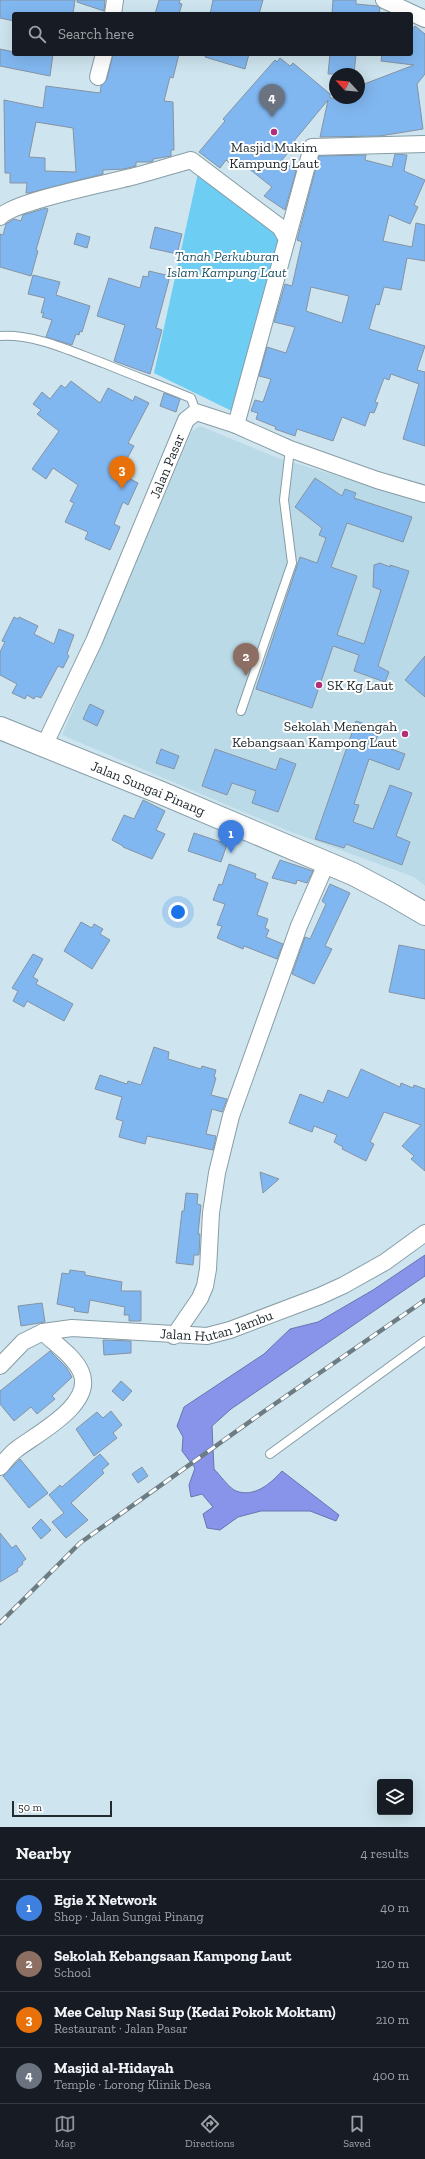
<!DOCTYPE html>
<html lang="en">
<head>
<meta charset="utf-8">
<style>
	body { margin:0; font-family:"Zilla Slab",serif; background:#20242c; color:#f1f3f6 }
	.controls { position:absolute; right:12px; bottom:12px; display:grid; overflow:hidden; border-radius:4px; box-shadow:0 4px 16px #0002 }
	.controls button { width:36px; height:36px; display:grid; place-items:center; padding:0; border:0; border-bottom:1px solid #363941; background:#171b24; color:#f1f3f6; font:20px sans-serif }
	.compass { position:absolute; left:329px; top:68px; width:36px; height:36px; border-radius:50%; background:#171b24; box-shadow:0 4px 16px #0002; rotate:296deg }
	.scale { position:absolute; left:12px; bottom:10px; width:100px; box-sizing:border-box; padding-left:4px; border:2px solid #222b2f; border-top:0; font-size:11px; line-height:14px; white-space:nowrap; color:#222b2f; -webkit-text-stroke:3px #fff; paint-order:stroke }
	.you { position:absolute; left:178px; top:912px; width:14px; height:14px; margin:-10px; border:3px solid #fff; border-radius:50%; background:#1a73e8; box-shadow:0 0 0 6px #1a73e833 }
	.badge { display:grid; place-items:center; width:26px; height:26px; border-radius:50%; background:#8c9099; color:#fff; font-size:13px; font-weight:700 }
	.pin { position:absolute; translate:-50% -33px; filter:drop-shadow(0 1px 2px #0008) }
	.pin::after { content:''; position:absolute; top:21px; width:14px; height:12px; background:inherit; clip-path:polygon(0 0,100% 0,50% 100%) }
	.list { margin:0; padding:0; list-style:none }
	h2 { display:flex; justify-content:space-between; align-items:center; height:52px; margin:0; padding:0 16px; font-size:17px }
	h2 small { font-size:13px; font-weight:400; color:#9ea1a6 }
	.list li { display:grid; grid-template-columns:26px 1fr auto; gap:12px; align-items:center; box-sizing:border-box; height:56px; padding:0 16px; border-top:1px solid #363941 }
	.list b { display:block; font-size:15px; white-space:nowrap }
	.list p { margin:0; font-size:13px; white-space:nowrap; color:#9ea1a6 }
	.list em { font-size:13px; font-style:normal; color:#9ea1a6 }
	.icon { flex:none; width:22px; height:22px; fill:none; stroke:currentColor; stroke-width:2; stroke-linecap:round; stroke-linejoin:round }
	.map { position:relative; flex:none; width:425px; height:1827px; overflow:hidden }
	.search { position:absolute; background:#171b24; box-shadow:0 4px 16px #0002; left:12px; right:12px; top:12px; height:44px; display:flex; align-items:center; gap:10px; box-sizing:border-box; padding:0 14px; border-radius:4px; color:#9ea1a6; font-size:15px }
	.sheet { height:276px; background:#171b24 }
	nav { display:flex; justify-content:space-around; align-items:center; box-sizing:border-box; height:56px; border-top:1px solid #363941; background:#171b24; font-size:11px; color:#9ea1a6 }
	nav a { display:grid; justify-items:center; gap:2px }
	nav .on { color:#8c9099 }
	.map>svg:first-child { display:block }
	.built { fill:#bbdae7 }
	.green { fill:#6ecdf3 }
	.water { fill:#8794e9; stroke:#6974b1 }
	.building { fill:#81b7f0; stroke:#8593a3; fill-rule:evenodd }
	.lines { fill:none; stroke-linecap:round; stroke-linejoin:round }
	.lane-casing { stroke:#879da6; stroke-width:10 }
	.street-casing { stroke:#879da6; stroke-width:18 }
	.secondary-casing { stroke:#879da6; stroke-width:24 }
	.lane { stroke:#fff; stroke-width:8 }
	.street { stroke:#fff; stroke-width:16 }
	.secondary { stroke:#fff; stroke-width:22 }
	.rail-casing { stroke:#6d7c83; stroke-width:4.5 }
	.rail { stroke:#fff; stroke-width:3; stroke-dasharray:9; stroke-linecap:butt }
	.poi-dot { fill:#b12f79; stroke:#fff; stroke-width:1.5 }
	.labels { text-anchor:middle; stroke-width:4; stroke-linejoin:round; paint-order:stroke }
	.poi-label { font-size:14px; fill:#222b2f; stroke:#fff }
	.park-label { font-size:14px; font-style:italic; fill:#1e5265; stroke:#fff }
	.street-label { font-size:14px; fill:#222b2f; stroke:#fff }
</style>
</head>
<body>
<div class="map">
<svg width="425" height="1827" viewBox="0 0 425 1827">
	<rect width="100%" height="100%" fill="#cee5ef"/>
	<path class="built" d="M200,426L278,458L425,502V886L414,877L291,832L62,735L192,431Z"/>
	<path class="green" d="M198,173L278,236L280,247L234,412L154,373Z"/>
	<path class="water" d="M425,1255V1276L231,1409L212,1426L214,1469C220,1475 229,1488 236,1491C255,1498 271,1483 282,1471L339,1515L336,1521L310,1511H261L238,1517L220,1530L207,1528L203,1514L213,1507L202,1494L191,1497L189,1485L195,1468L182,1451L183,1437L177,1426L184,1407L264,1354L290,1329L318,1322L373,1290Z"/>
	<path class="building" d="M0,0H75L73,14H14V21L0,18Z
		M77,0H105L104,11L77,2Z
		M159,0H180L179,3L182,4L179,14H155Z
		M213,0H263L259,14H210Z
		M333,0H356V4L377,6L380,8L379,14H332Z
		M415,26L425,34V74L417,84L423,129L380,136L320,137L328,100L289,147L291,149L282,160L296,171L285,210L264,196L272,187L243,164L238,170L226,160L220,168L199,152L225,121L223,119L275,60L277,62L280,58L290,66L293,63L330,94V98H359V86L414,65L381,61L382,54H411V31Z
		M0,49L14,52V54H53L50,76L0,66Z
		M113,54H179L173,78L170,77L164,101L173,102L174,150H171V156L153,159V161L150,162H136V166L124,169L103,170V174L29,193H26L27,183H10V173H5L4,100L43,108L46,86L100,93L101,86L107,79ZM36,122L73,128L76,172L45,171V158L29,157Z
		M206,54H249L245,69L205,57Z
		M330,54H356L354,74H328Z
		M395,154L407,155L404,171L425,180L414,205L418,207L410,224L389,215L383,241L412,247L416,223L425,225V261L407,258L401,290L384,287L379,305L376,304L369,329L425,346L417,370L425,372V446L403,439L419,384L391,374L389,380L384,378L375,402L378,403L374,413L370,412L365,426L342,417L333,441L297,429L295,436L275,429L276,427L256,419L258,413L251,411L255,400L263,402L271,379L259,376L267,347L286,353L295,327L274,322L285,284L292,286L302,242L297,240L319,156L366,155L365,160L392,167ZM311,287L349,296L342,323L306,311Z
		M46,208L48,209L36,250L38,251L31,276L0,267V234L3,235L6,224L14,219L21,221L23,215Z
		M155,227L182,234L177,254L150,248Z
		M77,233L90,237L87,248L74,244Z
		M149,271L170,276L156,328L162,330L150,374L114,361L125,325L97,316L109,278L140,288L143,276L148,277Z
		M33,275L60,282L56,295L90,306L82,332L80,331L79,335L76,334L72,345L46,337L52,320L42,317L44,313H41L45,298L28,294Z
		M71,381L100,403L108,388L133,401L135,396L149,403L128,443L134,446L119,473L138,483L128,505L123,502L114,524L120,527L110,550L85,539L88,532L65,522L74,503L70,501L78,485L53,468L46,479L32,469L59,431L37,414L41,410L33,404L42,392L50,399L61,385L65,388Z
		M164,393L180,399L176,412L160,406Z
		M315,478L342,496L345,489L356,493L354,498L412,517L403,542L347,523L331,567L357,576L337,635L364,644L381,590L373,587L374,565L380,563L390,567V565L409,571L378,666L389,672L385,682L354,671L359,655L333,646L312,708L256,689L300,557L317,563L326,538L319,535L322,528L295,507Z
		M14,617L18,619L19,617L38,626L34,634L54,644L59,629L74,635L67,654L69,656L63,668L58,666L41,698L36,696L34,699L27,695L25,699L12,693L17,684L0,675V652L5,642L2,641Z
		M425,656V697L405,680Z
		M90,704L104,711L97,726L83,719Z
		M356,721L380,729L375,743L405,754L399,770L369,759L354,804L359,805L353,822L373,829L390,785L412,793L396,836L410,842L402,865L346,844L344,848L315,839Z
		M161,749L179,756L174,769L156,763Z
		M215,749L276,770L280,758L296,764L278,812L252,803L256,791L232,783L227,795L202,786Z
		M143,800L165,811L156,830L165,834L152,859L123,847V846L112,840L124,815L134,819Z
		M194,833L227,844L221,862L188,851Z
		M280,860L313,871L307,883L297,880L296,884L272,878Z
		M229,864L256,874L255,878L268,883L257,915L268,919L265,928L269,930L266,937L283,944L277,959L244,946L243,949L217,938L222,926L217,925L225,904L213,900L219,884L222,885Z
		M330,884L350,893L325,946L332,949L314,984L292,974L305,937L310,939L326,904L322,901Z
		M81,922L92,928L94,924L103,929L100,934L110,940L92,969L64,951Z
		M399,945L425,950V999L389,992Z
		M33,954L43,959L33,977L38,980L36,984L73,1004L64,1021L27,1001L24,1007L13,1001L18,991L12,988Z
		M154,1047L169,1052L168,1059L201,1069L202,1066L216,1070L214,1077L216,1078L211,1095L227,1099L222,1112L212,1109L206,1134L216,1136L213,1150L147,1136L145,1144L119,1137L123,1121L116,1119L122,1097L95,1089L100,1075L127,1084L128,1081L141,1085Z
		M361,1069L400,1087L401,1083L413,1088L414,1085L425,1089V1171L411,1159L414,1156L402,1146L421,1125L384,1112L370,1142L374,1144L366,1161L342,1149L343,1147L334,1142L337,1135L314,1126L312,1132L289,1123L300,1094L323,1103L328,1090L348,1098Z
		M260,1172L279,1179L263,1193Z
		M186,1193L198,1194L197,1204L201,1205L198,1234H200L199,1255H194L193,1265L176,1263L182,1211H184Z
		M70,1270L85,1272V1275L122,1282L121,1291H141V1321H129V1315H124L125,1307L90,1300L88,1313L74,1311L75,1308L57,1304L62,1273L69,1274Z
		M42,1303L45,1322L21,1326L18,1306Z
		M103,1340L131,1341V1353L104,1355Z
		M50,1351L66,1367L72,1377L52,1396L55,1399L37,1414L31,1407L14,1421L0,1404V1391Z
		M121,1381L132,1391L123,1401L112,1391Z
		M111,1411L122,1425L113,1433L117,1438L94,1456L76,1429L97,1412L103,1418Z
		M100,1454L109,1464L102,1470L104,1473L71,1503L88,1520L66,1538L52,1522L64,1513L49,1495L60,1485L62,1487Z
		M20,1459L48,1493L29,1508L3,1476Z
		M142,1467L148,1476L138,1483L132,1474Z
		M41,1519L51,1530L41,1539L32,1528Z
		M0,1533L12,1548L16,1545L26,1559L22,1562L23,1564L17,1569L18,1571L0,1582Z"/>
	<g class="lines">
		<g class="lane-casing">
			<path id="lane" d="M0,336C36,334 70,351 103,363C132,375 162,386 191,398L196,412
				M241,711L292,563L284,500L290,449
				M270,1454L425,1341"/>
		</g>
		<g class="street-casing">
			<g id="street">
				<path d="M384,0L425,19"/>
				<path d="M113,14L115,0"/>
				<path d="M98,77L104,54"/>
				<path d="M0,217C14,201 109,183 135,176C154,171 173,165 191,160L280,227L287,239L236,425"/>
				<path d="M287,239L312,147L425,144"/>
				<path id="s1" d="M44,746L94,641L186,420L196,412L236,425L290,449L377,480L425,494"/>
				<path d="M174,1336L200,1298L205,1286L208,1269L211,1213L217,1173L231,1116L299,926L326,864"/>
				<path id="s2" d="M0,1366L23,1342L43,1332L72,1328L207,1336L230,1330L320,1296L344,1285L385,1262L425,1233"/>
				<path d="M0,1467C5,1461 10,1454 17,1449C38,1433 95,1404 81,1372C74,1356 55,1344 43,1332"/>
			</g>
		</g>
		<g class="secondary-casing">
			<g id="secondary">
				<path id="s3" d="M0,728L159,792L353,874L389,893L425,914"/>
			</g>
		</g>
		<use href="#lane" class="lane"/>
		<use href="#street" class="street"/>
		<use href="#secondary" class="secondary"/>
		<g class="rail-casing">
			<path id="rail" d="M0,1623L80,1543L266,1410L425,1300"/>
		</g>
		<use href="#rail" class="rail"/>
	</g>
	<g class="poi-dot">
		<circle cx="274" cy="132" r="4"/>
		<circle cx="319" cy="685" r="4"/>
		<circle cx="405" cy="734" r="4"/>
	</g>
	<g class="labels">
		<g class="poi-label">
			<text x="274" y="152">Masjid Mukim<tspan x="274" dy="16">Kampung Laut</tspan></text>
			<text x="327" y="690" text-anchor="start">SK Kg Laut</text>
			<text x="397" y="731" text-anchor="end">Sekolah Menengah<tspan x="397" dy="16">Kebangsaan Kampong Laut</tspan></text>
		</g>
		<g class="park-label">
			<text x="227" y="261">Tanah Perkuburan<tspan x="227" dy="16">Islam Kampung Laut</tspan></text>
		</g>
		<g class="street-label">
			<text dy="5" stroke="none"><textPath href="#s1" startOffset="306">Jalan Pasar</textPath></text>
			<text dy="5" stroke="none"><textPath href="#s3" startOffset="160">Jalan Sungai Pinang</textPath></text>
			<text dy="5" stroke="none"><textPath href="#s2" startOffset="231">Jalan Hutan Jambu</textPath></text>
		</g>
	</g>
</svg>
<div class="controls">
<button><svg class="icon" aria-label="layers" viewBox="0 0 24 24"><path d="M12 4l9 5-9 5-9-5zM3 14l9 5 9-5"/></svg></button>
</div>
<svg class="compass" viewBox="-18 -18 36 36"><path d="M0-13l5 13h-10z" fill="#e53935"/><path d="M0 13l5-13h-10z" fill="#9ea1a6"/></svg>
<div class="scale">50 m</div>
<div class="you"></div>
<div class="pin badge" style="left:231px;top:853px;background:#3f7fe0">1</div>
<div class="pin badge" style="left:246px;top:676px;background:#8d6e63">2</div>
<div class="pin badge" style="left:122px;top:489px;background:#e8710a">3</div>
<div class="pin badge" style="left:272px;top:117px;background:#6b7280">4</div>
<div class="search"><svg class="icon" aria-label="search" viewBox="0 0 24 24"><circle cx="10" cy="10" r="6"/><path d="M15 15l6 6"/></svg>Search here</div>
</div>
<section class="sheet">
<h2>Nearby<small>4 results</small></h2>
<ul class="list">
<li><span class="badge" style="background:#3f7fe0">1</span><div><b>Egie X Network</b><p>Shop · Jalan Sungai Pinang</p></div><em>40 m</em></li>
<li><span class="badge" style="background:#8d6e63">2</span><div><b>Sekolah Kebangsaan Kampong Laut</b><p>School</p></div><em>120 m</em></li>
<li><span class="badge" style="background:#e8710a">3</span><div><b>Mee Celup Nasi Sup (Kedai Pokok Moktam)</b><p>Restaurant · Jalan Pasar</p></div><em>210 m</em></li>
<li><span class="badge" style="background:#6b7280">4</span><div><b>Masjid al-Hidayah</b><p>Temple · Lorong Klinik Desa</p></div><em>400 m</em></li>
</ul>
</section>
<nav>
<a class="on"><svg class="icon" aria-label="map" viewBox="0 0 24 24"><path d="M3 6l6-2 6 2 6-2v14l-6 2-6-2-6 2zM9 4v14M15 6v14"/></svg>Map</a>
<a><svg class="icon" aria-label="directions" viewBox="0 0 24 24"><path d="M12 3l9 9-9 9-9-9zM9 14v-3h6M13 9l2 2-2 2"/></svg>Directions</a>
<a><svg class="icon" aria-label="saved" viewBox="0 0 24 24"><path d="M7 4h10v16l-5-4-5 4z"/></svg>Saved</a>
</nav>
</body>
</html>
